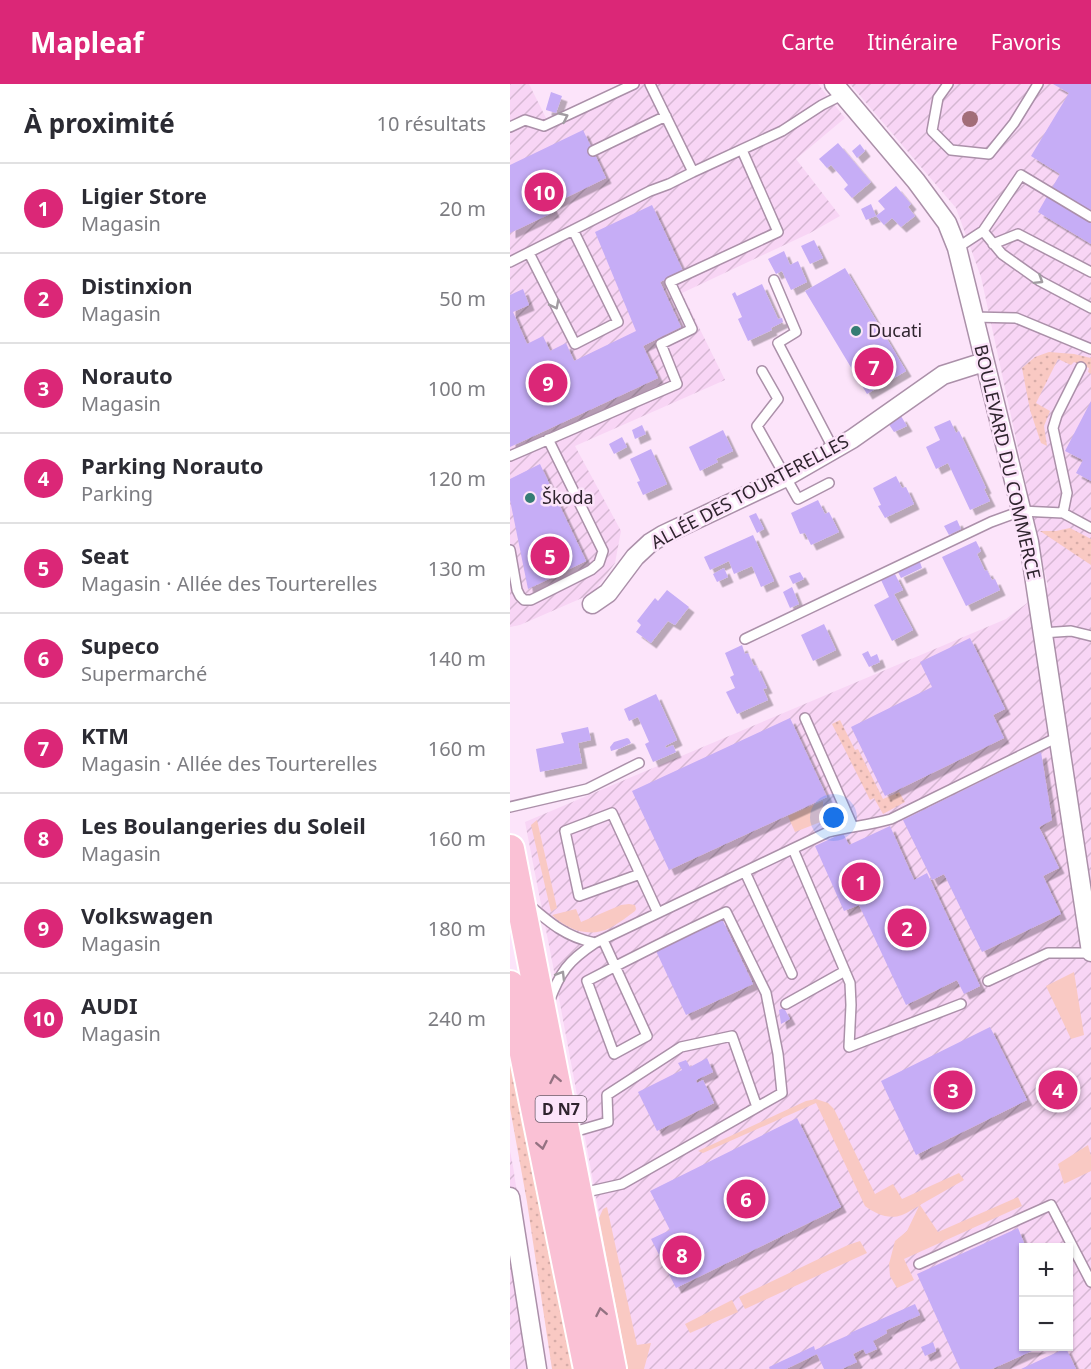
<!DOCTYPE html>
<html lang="fr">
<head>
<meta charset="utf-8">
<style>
	body { margin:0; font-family:"Noto Sans",sans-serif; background:#f7f7f7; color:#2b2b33 }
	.controls { position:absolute; right:18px; bottom:18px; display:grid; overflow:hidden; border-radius:0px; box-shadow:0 2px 4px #0004 }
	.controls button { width:54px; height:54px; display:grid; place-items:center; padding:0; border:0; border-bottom:2px solid #e1e1e2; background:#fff; color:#2b2b33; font:30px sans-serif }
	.you { position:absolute; left:324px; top:734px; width:21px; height:21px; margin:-15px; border:4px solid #fff; border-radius:50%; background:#1a73e8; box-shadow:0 0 0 9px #1a73e833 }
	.badge { display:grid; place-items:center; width:39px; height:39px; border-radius:50%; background:#db2777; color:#fff; font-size:20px; font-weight:700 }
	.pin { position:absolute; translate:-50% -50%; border:3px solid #fff; box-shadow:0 2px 6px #0006 }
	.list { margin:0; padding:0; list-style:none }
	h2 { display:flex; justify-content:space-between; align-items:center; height:78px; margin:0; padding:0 24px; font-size:26px }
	h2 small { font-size:20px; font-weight:400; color:#7c7c81 }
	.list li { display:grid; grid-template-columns:39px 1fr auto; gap:18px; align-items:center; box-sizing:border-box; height:90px; padding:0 24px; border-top:2px solid #e1e1e2 }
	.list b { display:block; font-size:22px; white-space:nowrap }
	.list p { margin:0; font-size:20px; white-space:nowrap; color:#7c7c81 }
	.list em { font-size:20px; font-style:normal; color:#7c7c81 }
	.map { position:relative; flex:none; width:581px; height:1285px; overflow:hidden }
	header { display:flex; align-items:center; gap:36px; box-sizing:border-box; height:84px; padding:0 30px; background:#db2777; color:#fff }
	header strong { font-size:28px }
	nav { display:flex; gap:33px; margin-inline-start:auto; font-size:21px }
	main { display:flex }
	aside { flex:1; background:#fff }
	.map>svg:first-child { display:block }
	.industrial { fill:url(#industrial-furrows); fill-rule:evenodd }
	.grass { fill:url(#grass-dots) }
	.garden { fill:#f9c9c3 }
	.building { fill:#c6adf6; filter:url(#shadow) }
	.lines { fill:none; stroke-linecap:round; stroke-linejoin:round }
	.service-casing { stroke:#ab90a9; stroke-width:12 }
	.minor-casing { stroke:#ab90a9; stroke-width:21 }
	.primary-casing { stroke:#fff; stroke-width:32 }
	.service { stroke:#fff; stroke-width:9 }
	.minor { stroke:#fff; stroke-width:18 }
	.primary { stroke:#fac1d5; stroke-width:28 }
	.tree { fill:#a26d78 }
	.oneway { stroke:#a19ca1 }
	.oneway2 { stroke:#947282 }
	.poi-dot { fill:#357c74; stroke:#fce4fa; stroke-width:2 }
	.labels { text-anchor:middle; stroke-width:5; stroke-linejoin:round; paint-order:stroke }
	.shield { fill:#fce4fa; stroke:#6c5e6b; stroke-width:1.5 }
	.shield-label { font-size:16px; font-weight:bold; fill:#2f242e }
	.poi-label { font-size:18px; fill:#2f242e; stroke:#fce4fa; text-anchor:start }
	.street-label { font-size:18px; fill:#2f242e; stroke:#fce4fa }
</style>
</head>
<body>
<header>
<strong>Mapleaf</strong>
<nav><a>Carte</a><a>Itinéraire</a><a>Favoris</a></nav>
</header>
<main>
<aside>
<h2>À proximité<small>10 résultats</small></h2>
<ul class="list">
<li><span class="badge">1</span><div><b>Ligier Store</b><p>Magasin</p></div><em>20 m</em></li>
<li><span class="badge">2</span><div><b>Distinxion</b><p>Magasin</p></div><em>50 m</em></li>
<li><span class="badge">3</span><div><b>Norauto</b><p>Magasin</p></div><em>100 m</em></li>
<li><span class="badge">4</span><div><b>Parking Norauto</b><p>Parking</p></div><em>120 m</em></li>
<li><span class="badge">5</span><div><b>Seat</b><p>Magasin · Allée des Tourterelles</p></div><em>130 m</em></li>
<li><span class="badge">6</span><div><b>Supeco</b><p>Supermarché</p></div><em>140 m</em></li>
<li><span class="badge">7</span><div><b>KTM</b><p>Magasin · Allée des Tourterelles</p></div><em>160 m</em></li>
<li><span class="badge">8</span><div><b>Les Boulangeries du Soleil</b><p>Magasin</p></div><em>160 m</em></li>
<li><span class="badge">9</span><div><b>Volkswagen</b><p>Magasin</p></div><em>180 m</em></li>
<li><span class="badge">10</span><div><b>AUDI</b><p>Magasin</p></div><em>240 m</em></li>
</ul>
</aside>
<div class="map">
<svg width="581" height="1285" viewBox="0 0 581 1285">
	<defs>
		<pattern id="industrial-furrows" width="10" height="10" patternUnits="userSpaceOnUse" patternTransform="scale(1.5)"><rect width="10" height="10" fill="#f8d5f5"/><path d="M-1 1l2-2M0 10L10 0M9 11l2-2" fill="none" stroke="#d5b7d2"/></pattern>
		<pattern id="grass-dots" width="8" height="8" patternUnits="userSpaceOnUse" patternTransform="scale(1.5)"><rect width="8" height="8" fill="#f9c9c3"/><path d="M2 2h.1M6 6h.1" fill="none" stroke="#d6aca8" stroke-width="1.8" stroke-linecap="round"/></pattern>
		<filter id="shadow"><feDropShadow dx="5.5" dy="5.5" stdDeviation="0" flood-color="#0004"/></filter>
	</defs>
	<rect width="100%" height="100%" fill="#fce4fa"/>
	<path class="industrial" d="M0,0H19L37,36L112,0H308L335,34L286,75L330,132L300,149L172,209L215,296L65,362L111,447L105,479L86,505L79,511L10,541L0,543Z
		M340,0H581V1285H118L43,882L15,738L496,535L538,503L471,193L446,124ZM514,1164H558V1262H514Z
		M0,1067L3,1082L33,1285H0Z"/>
	<path class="grass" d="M539,268L564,270L581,274V290L578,288L579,284L564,278L561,281L548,275L526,319L540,327L534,342L537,362L531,359L520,326L512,284L525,273Z
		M560,444L581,455V481L530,447H546Z
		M330,636L345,666L348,665L373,715L389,708L395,718L373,730L364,714L360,716L322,640Z
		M0,968L63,1285H42L17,1118L0,1024Z"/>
	<path class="garden" d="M313,717V737L285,748L278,732Z
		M27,736L47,824L41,828L21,741Z
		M119,820L125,821L126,825L125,827C117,833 109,839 100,844C80,854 57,846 42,831L66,825L71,838L111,821Z
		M564,888L574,951L561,955L536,902Z
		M306,1015L318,1019L324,1025L365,1110L383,1100L392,1115L449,1089L454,1096L410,1121L428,1148L508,1113L512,1122L394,1175L404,1196L387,1204L380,1192L379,1180L385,1157L397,1147L409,1122C404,1124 398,1129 392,1131C379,1136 366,1130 355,1122L306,1019L193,1069L188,1067L296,1017Z
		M578,1061L581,1072V1087L554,1100L548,1080Z
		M97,1123L127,1261L141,1259L134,1285H118L89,1134L93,1125Z
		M350,1157L357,1169L235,1225L229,1213L338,1161Z
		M222,1216L228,1228L180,1249L175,1240Z"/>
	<path class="building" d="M543,0H581V160L528,128L550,90L521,72L559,9Z
		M41,8L52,12L46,29L36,26V25Z
		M73,46L96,94L41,121L44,128L0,149V81Z
		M328,59L361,98L342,114L334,105L338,101L330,91L321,81L317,84L309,75Z
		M350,60L355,67L347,74L342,67Z
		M386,102L401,120L398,123L405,132L391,143L382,134L374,141L366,132L375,125L368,117Z
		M361,120L366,132L356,136L351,125Z
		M142,121L173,187L150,198L171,243L133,262L148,294L0,363V211L13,205L19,221L3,228L17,260L33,252L40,267L56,259L64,277L126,247L85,148Z
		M304,156L313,174L300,180L291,162Z
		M274,167L280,181L288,177L297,198L281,206L272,187L266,190L258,175Z
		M335,184L396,287L357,310L295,207Z
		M252,200L268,235L272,234L273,238L261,244L262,246L238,257L228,235L232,233L222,210L225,208L227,212Z
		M581,317V397L566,389L573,376L555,367Z
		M391,332L397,342L384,348L378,339Z
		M440,336L446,349L449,347L476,404L474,405L480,417L460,426L438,379L426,385L416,363L430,356L424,343Z
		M132,341L136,350L125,355L122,346Z
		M213,346L223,367L206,375L208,378L190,387L179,363Z
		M112,353L117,363L104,370L99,360Z
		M141,365L157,400L133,411L127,398L130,397L120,375Z
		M30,380L76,477L18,505L0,416V395Z
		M386,392L392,404L396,403L404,420L375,434L368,422L371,421L363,404Z
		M308,416L315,430L319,428L329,448L301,461L295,449L290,450L281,429Z
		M246,429L254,445L247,449L239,432Z
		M447,436L451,445L439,451L434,442Z
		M243,451L264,497L251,503L242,482L224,490L219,477L200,486L194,473Z
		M466,457L471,467L467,470L475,487L477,486L482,496L485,495L490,506L456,522L432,473Z
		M410,478L412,484L391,494L388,488Z
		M214,484L218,493L207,498L203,490Z
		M290,488L294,495L283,500L279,492Z
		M385,490L393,506L384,510L403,546L382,557L364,521L379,513L371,496Z
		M282,503L289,520L280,524L273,508Z
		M157,506L179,523L165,541L158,537L141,559L126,548L131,541L127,537L145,514L148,517Z
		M314,540L326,566L303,577L291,551Z
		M460,554L495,625L483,631L494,654L375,712L341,643L422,603L410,578Z
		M232,561L235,570L238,569L244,582L246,581L257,604L253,605L258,616L227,630L216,608L225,604L220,593L224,591L215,569Z
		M358,567L361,573L367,570L370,578L359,583L352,570Z
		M146,610L167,656L155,662L156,664L163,661L166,668L143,678L135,660L139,658L128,633L119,637L114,625Z
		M280,634L317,713L159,786L122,707Z
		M78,643L81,656L68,659L72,679L30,688L26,665L54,659L51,649Z
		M117,654L119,655L121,659L111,664L101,667L100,663L104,658Z
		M531,668L542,736L529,743L549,784L533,792L551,830L472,868L434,790L422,796L393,736Z
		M380,742L404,796L417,789L470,902L454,910L447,896L396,921L349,821L334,827L305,762L333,749L339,761Z
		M212,835L243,900L176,931L146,867Z
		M274,924L280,935L271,940L269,926Z
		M480,943L517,1016L406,1071L371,997Z
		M197,974L203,988L186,996L187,999L193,996L204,1019L147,1047L128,1008L172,986L168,979L176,976L180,983Z
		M287,1034L331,1123L166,1204L141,1155L160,1146L140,1107Z
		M508,1144L516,1164H513V1263H531L482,1285H450L407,1190Z
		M405,1220L410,1231L376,1246L377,1249L363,1257L367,1265L356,1270L353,1265L343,1270L347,1278L332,1285H314L307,1270L276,1285H260L259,1283L304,1262L305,1266L341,1250L340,1249Z
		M423,1258L426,1267L415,1272L411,1263Z
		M556,1264L566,1285H511Z"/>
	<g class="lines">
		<g class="service-casing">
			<path id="service" d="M438,0L428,14L422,47L441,66L479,70L504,39L528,0
				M0,43L15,36L34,42L124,0
				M83,67L156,32
				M183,88L272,47L312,21L332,11
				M473,147L492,170L530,197L581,224
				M483,160L508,150L581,188
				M447,164L473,147L511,91L581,133
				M19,169L65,260L108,238L63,146
				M0,178L140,107L159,100L183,88L140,0
				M264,196L286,248L268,259L324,366
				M463,233L506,234L581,265
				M252,287L268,315L247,342L288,415L319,399
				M0,372L167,300L151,260L182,245L160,198L268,148L232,66
				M553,429L557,409L543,344L547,331L571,283
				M0,466L7,506L10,512L14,516H21L81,486L89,479L93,467L38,355
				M532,549L561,547L581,552
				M235,555L481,438L511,427L553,429L581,444
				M295,634L343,743
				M0,723L77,705L129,679
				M283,765L340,899L341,921L339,963L451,920
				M235,788L282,890
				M130,790L69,812L55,747L102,729L148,829
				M18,820C40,839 56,853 85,859
				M478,897L538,869H581
				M39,918C50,888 58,877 85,859L318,748C339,743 360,741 381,735L548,653
				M276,920L335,887
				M60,1049L98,1038L97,1011L171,963L222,952L247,1023
				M72,1109L112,1100L272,1009L268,970L256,909L216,828C169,850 123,873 77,897L104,970L137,952L93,856
				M409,1180L541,1121L581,1198"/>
		</g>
		<g class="minor-casing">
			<path id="minor" d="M324,0L406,97L437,139L447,164L519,458L581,868
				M82,520L98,509L125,473L140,459L153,451L276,393L342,355L433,291L474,278
				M0,1113L27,1285"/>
		</g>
		<g class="primary-casing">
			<path id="primary" d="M0,765L102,1285
				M0,901L78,1285"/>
		</g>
		<use href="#service" class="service"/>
		<use href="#minor" class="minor"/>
		<use href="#primary" class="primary"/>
	</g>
	<circle class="tree" cx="460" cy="35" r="8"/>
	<defs><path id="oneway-chevron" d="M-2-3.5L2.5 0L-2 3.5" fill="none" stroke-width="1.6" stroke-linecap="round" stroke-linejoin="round" transform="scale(1.5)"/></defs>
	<g class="oneway">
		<use href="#oneway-chevron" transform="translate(54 33) rotate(-25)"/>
		<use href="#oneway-chevron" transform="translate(529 196) rotate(32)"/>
		<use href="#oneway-chevron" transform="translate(45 221) rotate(63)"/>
		<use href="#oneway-chevron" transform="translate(51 891) rotate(-59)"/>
	</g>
	<g class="oneway2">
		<use href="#oneway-chevron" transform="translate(45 995) rotate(-101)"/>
		<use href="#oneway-chevron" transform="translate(32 1061) rotate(79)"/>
		<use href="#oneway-chevron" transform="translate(91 1228) rotate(-101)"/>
	</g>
	<g class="poi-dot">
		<circle cx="346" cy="247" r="6"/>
		<circle cx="20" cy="414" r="6"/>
	</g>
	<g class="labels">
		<rect class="shield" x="25.5" y="1012" width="51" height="26" rx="4.5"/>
		<g class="shield-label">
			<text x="51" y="1031">D N7</text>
		</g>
		<g class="poi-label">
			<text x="358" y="253">Ducati</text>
			<text x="32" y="420">Škoda</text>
		</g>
		<g class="street-label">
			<text transform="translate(497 378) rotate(77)" y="6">BOULEVARD DU COMMERCE</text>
			<text transform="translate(240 408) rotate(-28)" y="6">ALLÉE DES TOURTERELLES</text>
		</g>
	</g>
</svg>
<div class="controls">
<button>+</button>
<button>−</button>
</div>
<div class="you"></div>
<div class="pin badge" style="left:351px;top:798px">1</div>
<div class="pin badge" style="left:397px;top:844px">2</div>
<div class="pin badge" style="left:443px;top:1006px">3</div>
<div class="pin badge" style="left:548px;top:1006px">4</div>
<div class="pin badge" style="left:40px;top:472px">5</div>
<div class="pin badge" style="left:236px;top:1115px">6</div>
<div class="pin badge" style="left:364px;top:283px">7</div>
<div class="pin badge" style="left:172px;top:1171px">8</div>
<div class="pin badge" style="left:38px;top:299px">9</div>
<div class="pin badge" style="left:34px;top:108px">10</div>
</div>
</main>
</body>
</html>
